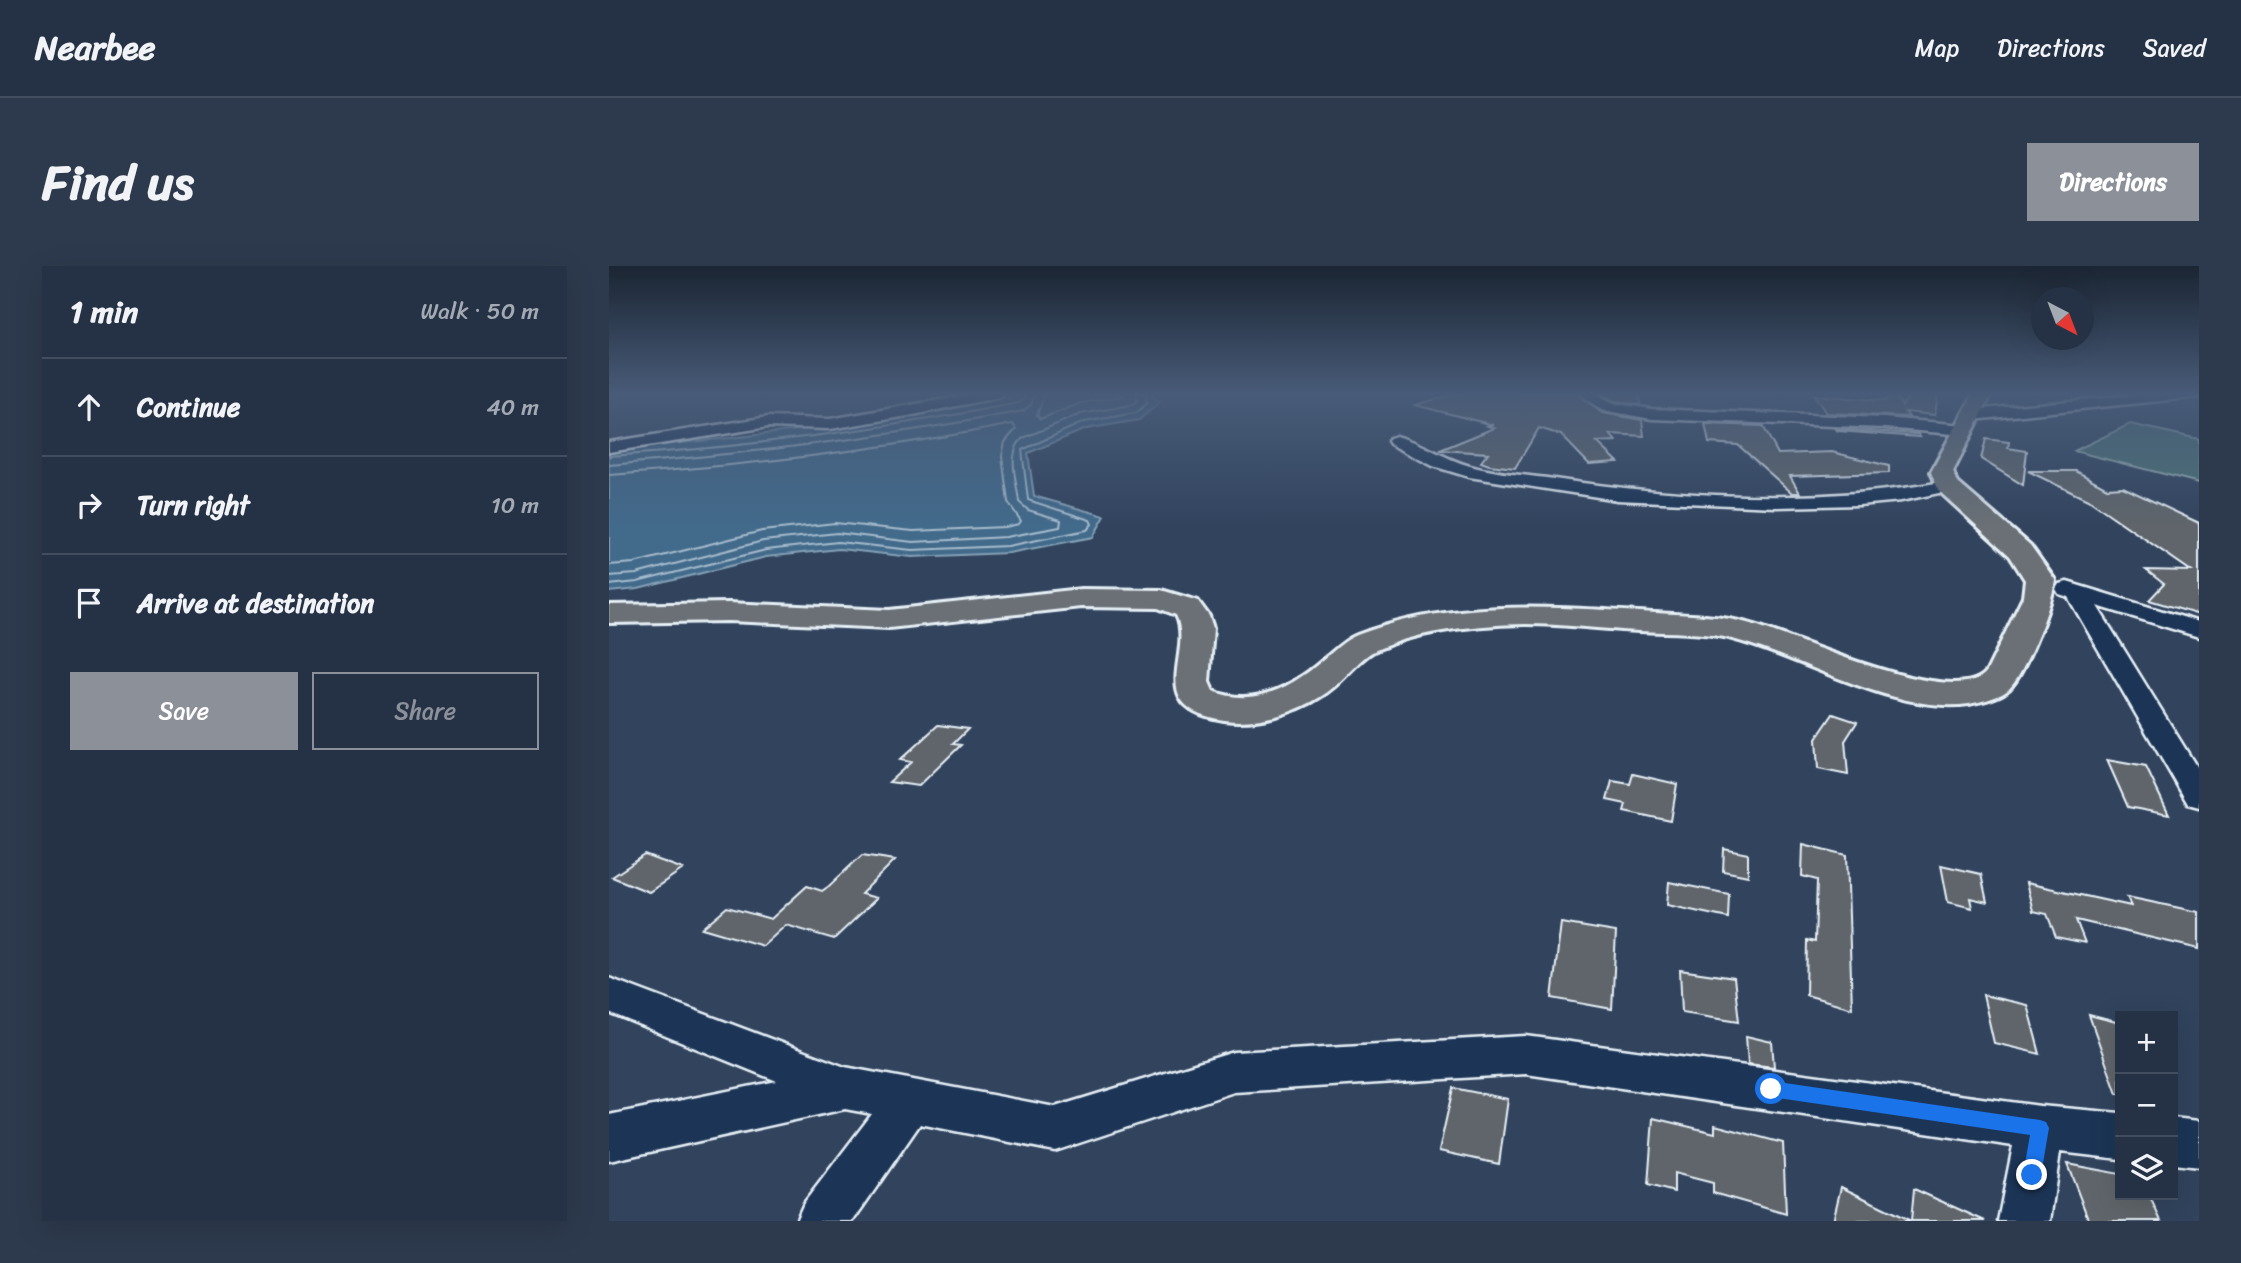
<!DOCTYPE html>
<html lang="en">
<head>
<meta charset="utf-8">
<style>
	body { margin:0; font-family:Sriracha,sans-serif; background:#2d3a4d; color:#f1f3f6 }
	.controls { position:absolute; right:21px; bottom:21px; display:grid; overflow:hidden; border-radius:0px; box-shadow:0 7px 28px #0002 }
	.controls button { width:63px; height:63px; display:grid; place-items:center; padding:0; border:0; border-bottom:2px solid #424d5f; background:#253246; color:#f1f3f6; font:35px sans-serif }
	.compass { position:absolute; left:1422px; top:21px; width:63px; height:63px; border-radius:50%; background:#253246; box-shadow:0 7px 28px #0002; rotate:138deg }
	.stop { position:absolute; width:21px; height:21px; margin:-16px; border:5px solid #1a73e8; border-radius:50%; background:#fff }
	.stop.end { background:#1a73e8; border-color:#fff; box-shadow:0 2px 7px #0008 }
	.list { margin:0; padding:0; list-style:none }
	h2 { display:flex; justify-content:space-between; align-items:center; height:91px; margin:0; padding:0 28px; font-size:30px }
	h2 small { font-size:23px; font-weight:400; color:#a3aab3 }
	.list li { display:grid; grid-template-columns:46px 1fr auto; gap:21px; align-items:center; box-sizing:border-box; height:98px; padding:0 28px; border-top:2px solid #424d5f }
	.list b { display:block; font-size:26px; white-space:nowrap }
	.list em { font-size:23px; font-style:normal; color:#a3aab3 }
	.actions { display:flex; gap:14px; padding:21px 28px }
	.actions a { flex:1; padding:16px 0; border:2px solid #8c9099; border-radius:0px; text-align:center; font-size:24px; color:#8c9099 }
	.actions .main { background:#8c9099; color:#fff }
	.icon { flex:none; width:38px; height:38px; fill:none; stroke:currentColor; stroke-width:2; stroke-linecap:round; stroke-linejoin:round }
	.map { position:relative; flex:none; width:1590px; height:955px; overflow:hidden; border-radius:0px }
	header { display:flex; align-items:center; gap:42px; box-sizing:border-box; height:98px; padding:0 35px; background:#253246; border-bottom:2px solid #424d5f }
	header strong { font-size:33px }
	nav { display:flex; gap:38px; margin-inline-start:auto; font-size:24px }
	.intro { display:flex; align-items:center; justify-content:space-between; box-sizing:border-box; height:168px; padding:0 42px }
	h1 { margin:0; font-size:49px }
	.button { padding:18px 32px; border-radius:0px; background:#8c9099; color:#fff; font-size:24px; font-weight:700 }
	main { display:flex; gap:42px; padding:0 42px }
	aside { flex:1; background:#253246; border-radius:0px; box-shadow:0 7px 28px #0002 }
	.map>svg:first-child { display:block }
	.green { fill:#4c7274; stroke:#9ab2b6; stroke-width:2 }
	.water { fill:#436b8b; stroke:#85a1b7; stroke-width:2 }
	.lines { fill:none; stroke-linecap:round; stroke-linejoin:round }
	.shore { stroke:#a6bbcc; stroke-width:2 }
	.building { fill:#5f656a; stroke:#e8f1f8; stroke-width:2 }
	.minor-casing { stroke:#e8f1f8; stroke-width:5 }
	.trunk-casing { stroke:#e8f1f8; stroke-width:6 }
	.minor { fill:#1d3557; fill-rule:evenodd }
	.trunk { fill:#6a7074; fill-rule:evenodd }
	.route { fill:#1a73e8 }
</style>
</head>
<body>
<header>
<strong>Nearbee</strong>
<nav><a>Map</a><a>Directions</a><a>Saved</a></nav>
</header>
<div class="intro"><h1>Find us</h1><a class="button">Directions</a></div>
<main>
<aside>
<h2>1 min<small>Walk · 50 m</small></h2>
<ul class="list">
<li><svg class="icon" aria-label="ahead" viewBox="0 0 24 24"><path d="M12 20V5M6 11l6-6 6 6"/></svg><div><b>Continue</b></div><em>40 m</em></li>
<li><svg class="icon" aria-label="right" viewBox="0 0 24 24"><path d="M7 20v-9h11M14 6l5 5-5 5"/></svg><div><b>Turn right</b></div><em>10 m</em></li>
<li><svg class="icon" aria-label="arrive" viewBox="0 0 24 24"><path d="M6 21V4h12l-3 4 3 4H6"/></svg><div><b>Arrive at destination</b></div></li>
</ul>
<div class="actions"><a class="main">Save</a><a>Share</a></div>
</aside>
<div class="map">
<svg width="1590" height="955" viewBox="0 0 1590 955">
	<rect width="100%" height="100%" fill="#31435d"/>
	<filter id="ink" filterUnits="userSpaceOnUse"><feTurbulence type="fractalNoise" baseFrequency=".0143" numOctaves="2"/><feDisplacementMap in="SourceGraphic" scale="14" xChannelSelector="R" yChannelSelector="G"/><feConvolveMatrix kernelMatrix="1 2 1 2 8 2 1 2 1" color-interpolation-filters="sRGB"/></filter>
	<g filter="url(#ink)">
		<path class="green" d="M1521,158L1590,173V217L1465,185Z"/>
		<path class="water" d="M426,127H540L551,136L530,154L477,163L419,187L425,230L496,250L484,271L400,287L303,291L230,283L157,291L29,323L0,326V183C143,172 286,154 426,127Z"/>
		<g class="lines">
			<path class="shore" d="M436,127L428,149L431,153L472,137L514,130L517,127
				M0,190C137,181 275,163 410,137L415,133L416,127
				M0,199C139,188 277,171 414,145L423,138L425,127
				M0,209C135,200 271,184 404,158L407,163L396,176L393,190L399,236L412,255L410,258L396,261L304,265L226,257L153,265L25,297L0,299
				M0,310L27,308L154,275L228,267L304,276L397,271L451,261L452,254L419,244L410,236C408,216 397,187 414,172L472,148L523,139L528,135L527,127
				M0,319L28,316L157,284L229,276L303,284L399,280L478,264L483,258L481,254L419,234L413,184L475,156L527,147L538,137L536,127"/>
		</g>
		<path class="building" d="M850,127H967L993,147L1033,154L1035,170L1001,168L1007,175L988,176L1009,196L980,198L952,169L930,162L906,202L880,199L872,196L879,187L831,184L885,162L879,160L884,159L806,139Z
			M992,127H1030L1031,139L1003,134Z
			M1281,127H1285L1293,140L1301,127H1329L1326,149L1296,146L1300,151L1217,147L1205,129L1276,135Z
			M1096,158L1154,160L1169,188L1223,186L1280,200V207L1181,210L1191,227H1183L1129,179L1100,177Z
			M1227,163L1309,168L1311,171L1229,165Z
			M1377,173L1400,176L1399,182L1418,185L1414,219L1372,193Z
			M1419,205H1467L1498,222L1514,221L1590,257V349L1540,334L1555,318L1537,304L1582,305L1481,235Z
			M1224,448L1248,456L1236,475L1239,509L1209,503L1207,473Z
			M329,459L359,463L344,478L352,479L310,520L280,516L302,496L291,494Z
			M1498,494L1537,501L1560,549L1519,541Z
			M1024,508L1068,518L1062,555L1015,545L1017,538L998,534L1003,515L1021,518Z
			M1194,578L1238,589L1243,742L1197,729L1198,674L1206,676L1208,614L1193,610Z
			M1115,583L1139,588V610L1114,605Z
			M36,589L74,603L40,626L3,611Z
			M253,589L286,594L252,628L268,632L225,673L177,659L154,680L93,662L118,641L162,653L198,620L213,625L220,620Z
			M1332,599L1372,608L1378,636L1361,632L1363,642L1339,636Z
			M1060,616L1120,628L1119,652L1058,639Z
			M1417,617L1522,640L1518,631L1590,646V683L1467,654L1476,677L1447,671L1438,648L1424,645Z
			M952,657L1007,666L1003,743L943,732Z
			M1071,704L1125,712L1130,755L1073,746Z
			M1374,729L1418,739L1431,788L1385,777Z
			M1480,749L1511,757V828H1508Z
			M1137,770L1163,776L1165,801L1139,798Z
			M844,822L899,833L890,898L830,885Z
			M1044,852L1106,867V859L1174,877L1177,948L1104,927V917L1065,907V926L1039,919Z
			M1458,898L1511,908V929H1540L1552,955H1480Z
			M1232,921L1302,955H1224Z
			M1305,923L1376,955H1302Z"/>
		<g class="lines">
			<g class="minor-casing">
				<path id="minor" d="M370,127H398L391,131L299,150L221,163L159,161L0,186V176L159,151L221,153Z
					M970,127H987L1002,137L1043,143L1276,152L1355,159L1363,164L1355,169L1276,162L1043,153L993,144Z
					M1546,127H1590V131L1363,154L1355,149L1363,144Z
					M787,170C813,176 835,193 861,200C888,208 918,209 945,213C1071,232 1213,239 1338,215L1347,220L1344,224L1292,235L1250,239L1167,241L1008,234L860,211L824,200L781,178L779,175L781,172Z
					M1458,316L1590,356V371L1488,340L1590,505V541L1579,538L1459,331L1450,328L1447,323L1450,318Z
					M0,712L236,801L446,841L625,786L917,770L1431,840L1511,847V893L1451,886L1441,955H1389L1404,880L917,808L625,826L446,885L311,858L244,955H187L195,937L263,848L236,843L0,895V849L168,815L0,747Z
					M1564,852L1590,855V901L1564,898Z"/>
			</g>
			<g class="trunk-casing">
				<path id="trunk" d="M1365,127H1383L1344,206L1349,217L1421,279L1446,314C1444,336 1416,408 1400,423C1392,431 1371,436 1360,438C1285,448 1198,393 1127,374C1096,365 1061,367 1030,365C992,363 954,358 916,358C867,359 812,364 767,384C752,391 739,409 726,420C699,444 652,459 615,454C533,441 586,388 567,349L549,342L472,341L280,362L120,355L0,357V339L120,337L280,344L472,323L552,324L589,335L600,350L604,362L600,416L604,425C645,442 683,421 714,394C725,385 735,374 748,369C845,332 946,341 1047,347C1079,349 1111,349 1142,358C1183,369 1349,446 1378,405L1414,331L1416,314L1401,290L1330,225L1322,206Z"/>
			</g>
			<use href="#minor" class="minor"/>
			<use href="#trunk" class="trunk"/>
		</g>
	</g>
	<linearGradient id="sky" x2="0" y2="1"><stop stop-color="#1b2533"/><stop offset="0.49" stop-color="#485b78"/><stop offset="1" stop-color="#485b78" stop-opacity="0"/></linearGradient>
	<rect width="1590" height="261" fill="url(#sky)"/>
	<path class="route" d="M1162,815L1431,854L1437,856L1440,862L1432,909L1430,915L1423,918L1416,915L1414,909L1421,869L1162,831L1156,829L1153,823L1156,818Z"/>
</svg>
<div class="controls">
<button>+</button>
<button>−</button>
<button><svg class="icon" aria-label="layers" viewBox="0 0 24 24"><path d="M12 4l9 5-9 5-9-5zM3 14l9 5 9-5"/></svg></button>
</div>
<svg class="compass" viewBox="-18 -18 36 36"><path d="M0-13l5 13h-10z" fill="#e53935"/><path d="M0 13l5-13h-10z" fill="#a3aab3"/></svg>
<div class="stop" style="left:1162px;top:823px"></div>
<div class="stop end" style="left:1423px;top:909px"></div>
</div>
</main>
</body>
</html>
